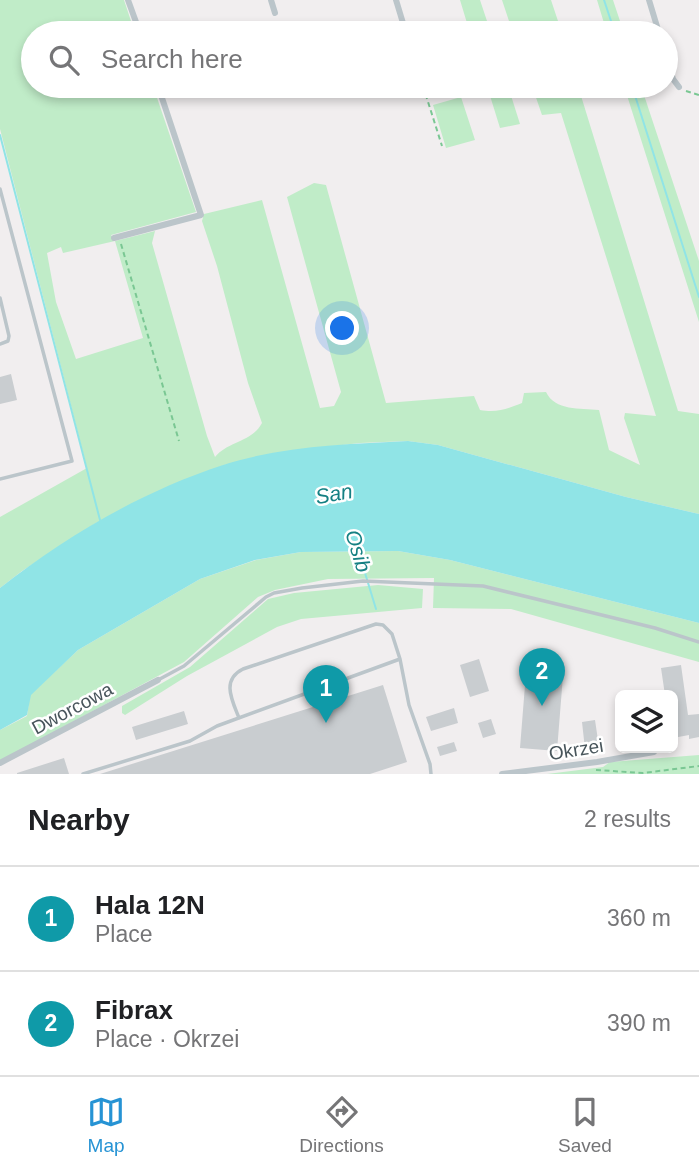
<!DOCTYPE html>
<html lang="en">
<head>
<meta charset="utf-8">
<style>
	body { margin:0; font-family:Arial,sans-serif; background:#f2f2f2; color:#202124 }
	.controls { position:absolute; right:21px; bottom:21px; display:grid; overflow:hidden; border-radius:10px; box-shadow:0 4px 10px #0003 }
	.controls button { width:63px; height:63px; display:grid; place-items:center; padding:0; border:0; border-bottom:2px solid #e0e0e0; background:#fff; color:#202124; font:35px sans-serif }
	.you { position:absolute; left:343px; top:329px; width:24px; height:24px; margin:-18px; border:5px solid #fff; border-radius:50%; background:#1a73e8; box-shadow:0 0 0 10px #1a73e833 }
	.badge { display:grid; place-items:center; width:46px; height:46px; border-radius:50%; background:#2693d4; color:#fff; font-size:23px; font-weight:700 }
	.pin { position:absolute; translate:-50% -58px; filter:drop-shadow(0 2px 4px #0008) }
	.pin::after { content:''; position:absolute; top:37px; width:24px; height:21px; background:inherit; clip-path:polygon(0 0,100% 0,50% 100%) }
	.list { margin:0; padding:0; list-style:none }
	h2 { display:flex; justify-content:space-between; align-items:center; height:91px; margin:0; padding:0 28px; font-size:30px }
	h2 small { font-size:23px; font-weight:400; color:#757577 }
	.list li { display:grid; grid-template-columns:46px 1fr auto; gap:21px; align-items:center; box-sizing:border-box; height:105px; padding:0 28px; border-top:2px solid #e0e0e0 }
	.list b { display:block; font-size:26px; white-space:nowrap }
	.list p { margin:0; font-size:23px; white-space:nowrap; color:#757577 }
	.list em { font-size:23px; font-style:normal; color:#757577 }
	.icon { flex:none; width:38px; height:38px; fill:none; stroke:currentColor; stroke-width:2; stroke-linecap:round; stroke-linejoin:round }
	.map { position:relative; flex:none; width:699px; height:774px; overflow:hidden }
	.search { position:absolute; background:#fff; box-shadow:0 4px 10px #0003; left:21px; right:21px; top:21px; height:77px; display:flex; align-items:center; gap:18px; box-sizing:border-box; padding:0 24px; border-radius:38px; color:#757577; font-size:26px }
	.sheet { height:301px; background:#fff }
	nav { display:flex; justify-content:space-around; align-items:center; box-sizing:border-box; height:98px; border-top:2px solid #e0e0e0; background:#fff; font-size:19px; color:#757577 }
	nav a { display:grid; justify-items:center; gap:4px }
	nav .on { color:#2693d4 }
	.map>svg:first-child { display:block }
	.green { fill:#c0ecc8; fill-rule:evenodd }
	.water { fill:#90e4e6 }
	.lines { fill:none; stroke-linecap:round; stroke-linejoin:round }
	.stream { stroke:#90e4e6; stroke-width:2 }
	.building { fill:#c9cdd0 }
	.path { stroke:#7ac793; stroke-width:2; stroke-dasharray:5 3.5; stroke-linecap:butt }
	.service { stroke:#bbc5ca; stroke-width:3.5 }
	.minor { stroke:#bbc5ca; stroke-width:6 }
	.labels { text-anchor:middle; stroke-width:5; stroke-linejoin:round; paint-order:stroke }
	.street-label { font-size:19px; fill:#48555b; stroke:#fff }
	.water-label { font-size:21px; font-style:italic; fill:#158083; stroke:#fff }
</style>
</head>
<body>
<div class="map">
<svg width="699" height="774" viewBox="0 0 699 774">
	<rect width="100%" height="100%" fill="#f1eeef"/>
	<path class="green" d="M0,0H124L135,33H33V86H153L196,212L111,235L115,241L155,231L152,243L207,436L215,457C228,441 252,442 262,423L248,383L217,266L202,221L204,214L262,200L320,408L334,406L341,392L287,197L314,183L326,185L386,403L474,396L480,410C497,413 507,409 522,403L524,393L546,392C555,411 580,408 599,410L609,450L640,465L624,418L625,413L656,416L561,113L542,115L532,86H578L678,411L699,414V514L626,497L438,445L408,441L360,443L290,451L224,465L96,523L22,571L0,588V517L87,468L0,129ZM115,241L143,338L76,359L56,302L47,253L61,247L63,253Z
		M460,0H480L491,33H470Z
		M502,0H551L562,33H513Z
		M597,0H613L624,33H607Z
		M487,86H508L520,124L500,128Z
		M624,86H641L699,261V322Z
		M461,97L475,140L446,148L433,105Z
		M398,551L450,560L699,623V662L511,609L433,608L434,578L328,579L275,590L258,597L184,662L0,761V730L27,716L30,695L78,650L200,579L256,560L301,552Z
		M378,585L423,589L422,608L301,619L277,627L187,676L125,715L122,713V706L190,667L268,599L294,593Z
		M699,755V774H547L603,767L610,762Z"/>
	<path class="water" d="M408,441L438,445L626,497L699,514V623L450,560L398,551L301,552L255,560L200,579L78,650L31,695L27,715L0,730V588C66,536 143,491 223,465C282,446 347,444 408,441Z"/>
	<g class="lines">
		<path class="stream" d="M604,0L615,33
			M632,86L699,297
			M0,135L100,520
			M358,550L376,609"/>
	</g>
	<path class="building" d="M11,374L17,400L0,404V377Z
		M479,659L489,691L470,697L460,665Z
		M527,660L564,663L557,751L520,748Z
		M681,665L688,715L699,714V737L689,739V735L673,738V695H665L661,668Z
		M383,685L407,762L370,774H100Z
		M454,708L458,723L431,731L426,717Z
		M184,711L188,724L136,740L132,727Z
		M491,719L496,734L483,738L478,723Z
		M595,720L599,747L585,749L582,722Z
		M454,742L457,751L440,756L437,747Z
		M64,758L69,774H17V773Z"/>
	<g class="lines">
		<path class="path" d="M423,86L442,146
			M686,91L699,95
			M121,244L179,441
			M596,770L643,773L699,766"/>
		<path class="service" d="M0,189L72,461L0,479
			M0,298L9,336L8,341L0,344
			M158,680L184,666L266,597L274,593L302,588L363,581L483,586L655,628L699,642
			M239,718C232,700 221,680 243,669L376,624L383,625L392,634L400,659
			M83,774L190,741L217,726L400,659L409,705L430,764L431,774"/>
		<path class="minor" d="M128,0L140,33
			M271,0L275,13
			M396,0L406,33
			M649,0L659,33
			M666,55L673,79L679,87
			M114,238L201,215L158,86
			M0,763L158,680
			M502,774L597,762L654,752"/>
	</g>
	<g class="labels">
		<g class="street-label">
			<text transform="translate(72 708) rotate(-28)" y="7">Dworcowa</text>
			<text transform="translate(576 749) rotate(-9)" y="7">Okrzei</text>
		</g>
		<g class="water-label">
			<text transform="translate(334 494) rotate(-10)" y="7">San</text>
			<text transform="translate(358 551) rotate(73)" y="7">Osib</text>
		</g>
	</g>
</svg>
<div class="controls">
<button><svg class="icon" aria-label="layers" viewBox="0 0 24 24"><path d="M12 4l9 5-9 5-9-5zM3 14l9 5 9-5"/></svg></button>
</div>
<div class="you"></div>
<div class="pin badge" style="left:326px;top:723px;background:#0f9aa8">1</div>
<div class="pin badge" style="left:542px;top:706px;background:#0f9aa8">2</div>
<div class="search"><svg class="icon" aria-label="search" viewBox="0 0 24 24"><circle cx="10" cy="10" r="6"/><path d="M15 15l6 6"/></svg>Search here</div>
</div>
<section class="sheet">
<h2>Nearby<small>2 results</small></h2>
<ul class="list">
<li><span class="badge" style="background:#0f9aa8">1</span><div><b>Hala 12N</b><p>Place</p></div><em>360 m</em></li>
<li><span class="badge" style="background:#0f9aa8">2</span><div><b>Fibrax</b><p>Place · Okrzei</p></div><em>390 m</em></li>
</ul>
</section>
<nav>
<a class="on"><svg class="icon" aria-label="map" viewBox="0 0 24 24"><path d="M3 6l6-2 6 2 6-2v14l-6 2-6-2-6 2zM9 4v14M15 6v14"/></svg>Map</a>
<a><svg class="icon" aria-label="directions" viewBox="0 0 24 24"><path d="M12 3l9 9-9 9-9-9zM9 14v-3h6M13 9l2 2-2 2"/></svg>Directions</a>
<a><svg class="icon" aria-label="saved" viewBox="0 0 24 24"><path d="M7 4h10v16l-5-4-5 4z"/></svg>Saved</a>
</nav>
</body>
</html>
